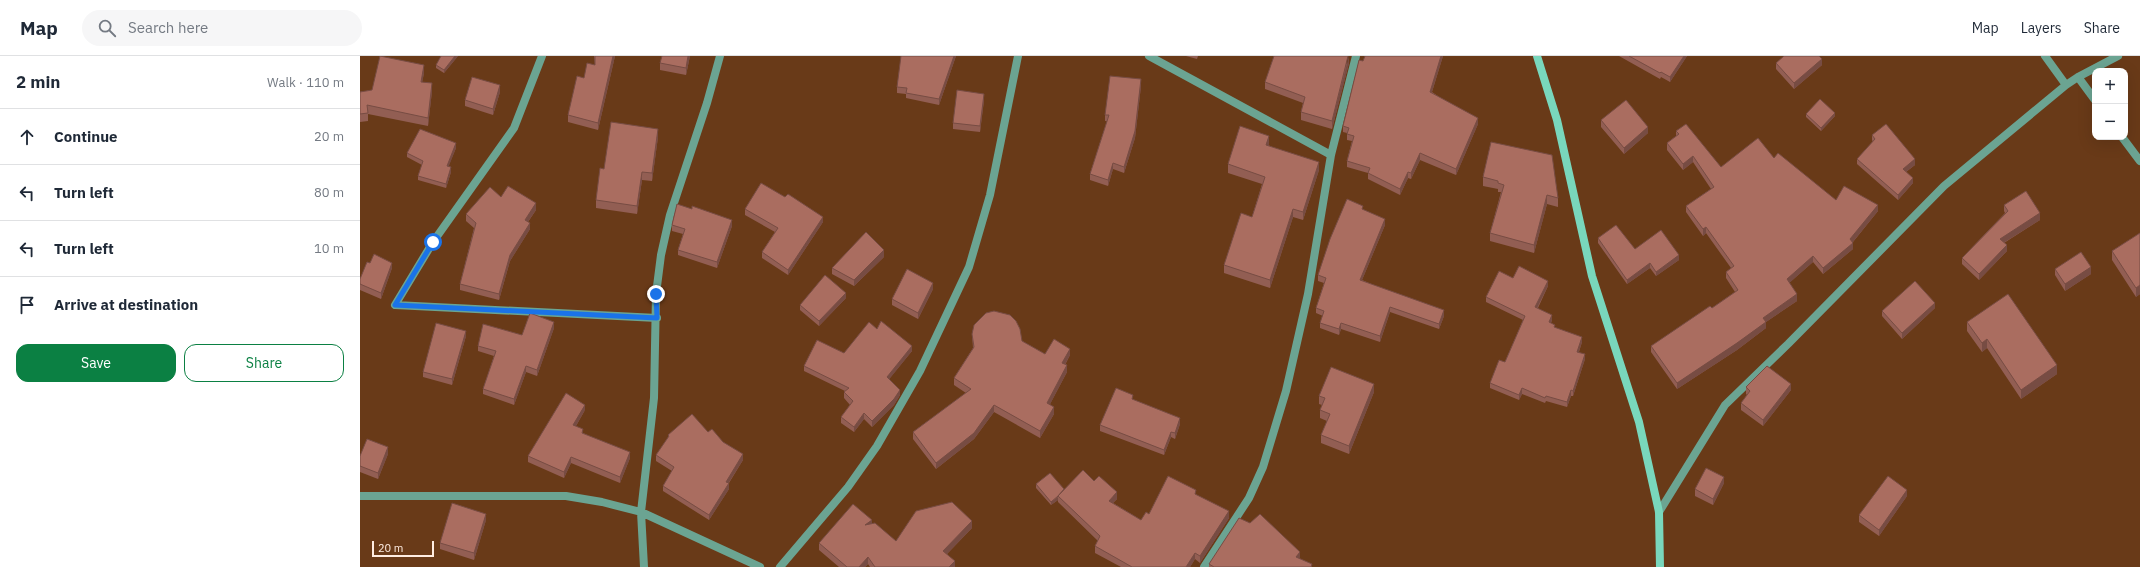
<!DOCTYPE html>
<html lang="en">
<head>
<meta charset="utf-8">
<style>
	body { margin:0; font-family:"IBM Plex Sans",sans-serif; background:#f6f6f7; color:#1f2937 }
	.controls { position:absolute; right:12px; top:12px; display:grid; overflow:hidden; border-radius:8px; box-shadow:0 4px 16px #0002 }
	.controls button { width:36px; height:36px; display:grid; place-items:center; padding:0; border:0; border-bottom:1px solid #e0e1e3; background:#fff; color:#1f2937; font:20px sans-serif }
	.scale { position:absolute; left:12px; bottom:10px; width:62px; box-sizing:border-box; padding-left:4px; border:2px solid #ffede2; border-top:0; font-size:11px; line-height:14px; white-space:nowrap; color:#ffede2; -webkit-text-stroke:3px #693a18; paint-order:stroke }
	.stop { position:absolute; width:12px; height:12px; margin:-9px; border:3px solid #1a73e8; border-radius:50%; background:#fff }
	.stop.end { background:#1a73e8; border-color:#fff; box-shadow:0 1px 4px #0008 }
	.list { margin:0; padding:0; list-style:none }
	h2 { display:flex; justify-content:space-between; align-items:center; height:52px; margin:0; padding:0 16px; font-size:17px }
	h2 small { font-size:13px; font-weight:400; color:#747a83 }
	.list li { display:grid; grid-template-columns:26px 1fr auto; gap:12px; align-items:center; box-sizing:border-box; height:56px; padding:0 16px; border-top:1px solid #e0e1e3 }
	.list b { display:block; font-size:15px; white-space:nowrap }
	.list em { font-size:13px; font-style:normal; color:#747a83 }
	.actions { display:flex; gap:8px; padding:12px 16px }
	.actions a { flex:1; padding:9px 0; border:1px solid #0b8043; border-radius:12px; text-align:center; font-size:14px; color:#0b8043 }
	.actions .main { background:#0b8043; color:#fff }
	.icon { flex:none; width:22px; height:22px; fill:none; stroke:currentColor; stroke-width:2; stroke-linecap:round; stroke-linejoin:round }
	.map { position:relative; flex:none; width:1780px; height:511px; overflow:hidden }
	header { display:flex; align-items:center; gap:24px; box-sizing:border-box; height:56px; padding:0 20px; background:#fff; border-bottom:1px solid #e0e1e3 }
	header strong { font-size:19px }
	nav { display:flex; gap:22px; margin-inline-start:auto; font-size:14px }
	.search { width:280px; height:36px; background:#f6f6f7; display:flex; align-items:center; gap:10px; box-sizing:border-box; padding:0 14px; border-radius:22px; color:#747a83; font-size:15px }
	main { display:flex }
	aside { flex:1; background:#fff }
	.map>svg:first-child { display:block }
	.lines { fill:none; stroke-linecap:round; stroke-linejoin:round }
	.street { stroke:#6ba492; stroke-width:8 }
	.secondary { stroke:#79d7bc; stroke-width:8 }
	.wall { fill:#925e53 }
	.shaded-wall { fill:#774c43 }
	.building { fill:#aa6d60; stroke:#774c43 }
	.route { stroke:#1a73e8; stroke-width:5 }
</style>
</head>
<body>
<header>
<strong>Map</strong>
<div class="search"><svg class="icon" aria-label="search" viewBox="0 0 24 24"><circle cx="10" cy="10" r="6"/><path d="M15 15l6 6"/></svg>Search here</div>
<nav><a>Map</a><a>Layers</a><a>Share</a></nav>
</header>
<main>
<aside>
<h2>2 min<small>Walk · 110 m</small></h2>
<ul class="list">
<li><svg class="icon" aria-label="ahead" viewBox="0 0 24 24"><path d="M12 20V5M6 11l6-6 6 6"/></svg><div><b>Continue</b></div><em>20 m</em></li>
<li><svg class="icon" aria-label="left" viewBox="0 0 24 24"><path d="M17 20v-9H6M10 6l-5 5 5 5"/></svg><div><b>Turn left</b></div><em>80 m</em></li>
<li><svg class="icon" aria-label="left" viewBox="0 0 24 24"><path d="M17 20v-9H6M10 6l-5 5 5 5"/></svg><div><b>Turn left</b></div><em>10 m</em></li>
<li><svg class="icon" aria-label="arrive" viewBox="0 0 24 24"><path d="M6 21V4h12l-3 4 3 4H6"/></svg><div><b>Arrive at destination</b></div></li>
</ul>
<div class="actions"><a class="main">Save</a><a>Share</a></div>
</aside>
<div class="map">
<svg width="1780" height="511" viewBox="0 0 1780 511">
	<rect width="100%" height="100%" fill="#693a18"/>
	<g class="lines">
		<path class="street" d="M182,0L154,72L73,186L35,249L297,262
			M789,0L971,99
			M1685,0L1706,29
			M1718,21L1735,44
			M1762,81L1780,105
			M0,440H206L242,446L281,456L400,511
			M1299,456L1365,349L1428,288L1584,130L1706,29L1718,21L1758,0
			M284,511L281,456L294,342L296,238L301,199L310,159L347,47L360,0
			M420,511L488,431L517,390L560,315L585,262L609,211L630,139L658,0
			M844,511L889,442L903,411L926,335L948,238L971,99L996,0"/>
		<path class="secondary" d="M1177,0L1197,64L1232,220L1279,366L1299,456L1300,511"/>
	</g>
	<path class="wall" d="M98,0L84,17L76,12V9Z
		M234,0H255L238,74L208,66V59L224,22L235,9Z
		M330,0L326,19L300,14V7Z
		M596,0L579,49L546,42V38L537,37V31Z
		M826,0H838L837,3Z
		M1083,0L1072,36L1118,68L1096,119L1060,104L1051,123L1048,122L1040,139L1008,123V117L987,111V105L992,85L987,84V77L983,76V70L1003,5Z
		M1259,0H1327L1310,26L1301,21L1300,23Z
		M989,7L972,73L941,64V56L943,47L905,33V26Z
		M1416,7L1462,9L1434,33L1416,13Z
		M64,17L62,26L72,35L68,70L8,58V65L0,66V36L12,34Z
		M781,30L775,82L764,117L753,113L748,130L730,124V118L747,65H745V59Z
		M140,36L133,59L105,50V44Z
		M624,44L620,76L593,73V67Z
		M1446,58L1475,60L1461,75L1446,61Z
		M1241,64L1288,77L1264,98L1241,71Z
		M1316,75L1361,111L1414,102L1476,144L1518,155L1493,186V193L1463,218L1453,206L1429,227L1437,245L1406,266V272L1377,294L1317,333L1291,296V290L1352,252L1375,236L1366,222V216L1371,212L1346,177L1343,180L1326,156V150L1351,133L1333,106L1323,114L1307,94V87L1316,80Z
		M1512,79L1555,109L1546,116L1553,127L1538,144L1497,108V103L1513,86L1512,84Z
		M298,81L292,125L282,124L277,158L236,152V144L244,113Z
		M1131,86L1198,142V151L1187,148L1174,197L1130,185V177L1141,136H1138V133L1123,130V121Z
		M909,88L908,89L959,114L943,164L933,161L910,232L864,217V209L892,161L902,128L868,117V108Z
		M96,92L88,111L91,116L86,132L58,124V120L62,109L47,101V97Z
		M425,141L463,166L428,219L402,202V196L415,176L385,159V153Z
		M1644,149L1680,164L1644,187L1647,195L1619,224L1602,208V202L1645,157L1644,155Z
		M332,153L372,170L357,212L318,199V194L323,178L312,175V169Z
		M176,154L168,166L170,173L150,205L139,244L100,234V228L114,172L106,165V158Z
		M1003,154L1025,169L1002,224L1084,260L1079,273L1030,256L1020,286L981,273L979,279L960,272V267L963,260L956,257V252L964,227L958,225V219Z
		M1780,177V238L1776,241L1752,204V195Z
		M1238,182L1275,193L1319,204L1296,220L1290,212L1267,228L1238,187Z
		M524,201L494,230L472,218V212Z
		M10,207L32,212L21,243L0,234V223Z
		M1695,213L1731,218L1705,235L1695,219Z
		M1153,222L1188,230L1178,252L1192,264L1191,267L1195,272L1222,286L1219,296L1225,303L1213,340H1211L1207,351L1186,345L1185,347L1162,338L1159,344L1130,332V327L1145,306L1163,264L1126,246V241Z
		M573,233L558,263L532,249V243Z
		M486,242L459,270L440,254V249Z
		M1575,252L1542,283L1522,260V255Z
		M1607,266L1697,318L1661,343L1627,292L1622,296L1607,275Z
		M194,272L177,320L166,316L154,349L123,338V333L134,300L118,295V290Z
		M517,273L552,295L529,323L540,339L534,349L512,371L504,363L494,376L481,367V361L490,349L484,342V336L485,335L444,315V310L484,297Z
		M612,278L662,285L685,298L710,299L705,309L707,316L690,348L694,358L680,382L634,356L614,383L576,413L553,383V376L606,337L594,329V322L613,292Z
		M106,280L92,329L63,321V316Z
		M1386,331L1431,334L1403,370L1381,354V347L1387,339L1386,338Z
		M1014,336L989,398L961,387V379L967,365L960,362V354L962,349L959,348V340Z
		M773,344L820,368L815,383L811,381L804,399L740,375V369Z
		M225,354L216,370L223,377L270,402L260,427L211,407L204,422L168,406V400Z
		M348,376L363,386L383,404L369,427V433L349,464L303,435V430L312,415L296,405V399L308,382V379Z
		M28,398L18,423L0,416V400Z
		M734,425L757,443L753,447L781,464L789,458L836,439L869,462L840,507L835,503L830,511H761L735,497V490L738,485L698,446V444L691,449L676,432V428L704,433Z
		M1364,427L1353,449L1335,440V433Z
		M1547,440L1519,480L1499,466V459Z
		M126,464L114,504L80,493V487Z
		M512,467L536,485L612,472L587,498L595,511H510L508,508L505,511H479L459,494V487Z
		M940,501L939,502L952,511H849V508Z"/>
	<path class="shaded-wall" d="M95,0H98L84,17V14Z
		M253,0H255L238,74V67Z
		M328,0H330L326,19V12Z
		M594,0H596L579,49V43Z
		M989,0V7L972,73V65Z
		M1081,0H1083L1070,42V36Z
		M1324,0H1327L1310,26V21Z
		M1462,3V9L1434,33V27Z
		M64,9V17L61,34V26Z
		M781,23V30L775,82L764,117V111Z
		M72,27V35L68,70V62Z
		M140,29V36L133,59V53Z
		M624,38V44L620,76V70Z
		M1475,57V60L1461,75V72Z
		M1118,62V68L1096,119V113Z
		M1288,71V77L1264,98V92Z
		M298,73V81L292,125V117Z
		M909,80V88L906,97V89Z
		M96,87V92L87,115V110Z
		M1060,97V104L1051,123V117Z
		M1333,100V106L1323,114V108Z
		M1555,103V109L1543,118V113Z
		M959,106V114L943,164V156Z
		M753,107V113L748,130V124Z
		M91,111V116L86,132V128Z
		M282,116V124L277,158V150Z
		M1048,116V122L1040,139V133Z
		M1553,122V127L1538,144V139Z
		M1187,139V148L1174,197V189Z
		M176,147V154L165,170V164Z
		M1518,149V155L1492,187H1493V193L1463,218V212L1490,183Z
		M933,153V161L910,232V224Z
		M1680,157V164L1640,189V183Z
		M463,161V166L428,219V214Z
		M1025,163V169L1000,229V224Z
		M372,164V170L357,212V206Z
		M170,167V173L150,205L139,244V238L150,199Z
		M1346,171V177L1343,180V173Z
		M1647,189V195L1619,224V218Z
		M524,194V201L494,230V224Z
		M1319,199V204L1296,220V216Z
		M1453,200V206L1427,229V223Z
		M32,207V212L21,243V237Z
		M1290,207V212L1267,228V224Z
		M1731,211V218L1705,235V228Z
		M1188,225V230L1175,256V251Z
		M573,227V233L558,263V257Z
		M1780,229V238L1776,241V232Z
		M486,237V242L459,270V265Z
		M1437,238V245L1406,266V272L1377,294L1317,333V327L1403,262Z
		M1575,247V252L1542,283V277Z
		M1030,251V256L1020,286V280Z
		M1084,254V260L1079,273V268Z
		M1192,259V264L1189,272V266Z
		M194,266V272L177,320V314Z
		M981,267V273L979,279V273Z
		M106,275V280L92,329V323Z
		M1222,281V286L1217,301V296Z
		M1627,283V292L1622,296V287Z
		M552,290V295L527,326V321Z
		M710,293V299L702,314V307Z
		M1225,298V303L1213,340V335Z
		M707,309V316L687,354V347Z
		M1697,309V318L1661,343V334Z
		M166,310V316L154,349V343Z
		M1014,328V336L989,398V390Z
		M1431,328V334L1403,370V364Z
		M1162,332V338L1159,344V339Z
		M540,334V339L534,349L512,371V365Z
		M1211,334V340L1207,351V346Z
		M225,349V354L213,375V369Z
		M634,349V356L614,383L576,413V407Z
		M694,351V358L680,382V375Z
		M504,357V363L494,376V371Z
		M820,362V368L815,383V377Z
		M811,376V381L804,399V394Z
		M28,391V398L18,423V417Z
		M270,396V402L260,427V421Z
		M383,398V404L366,431V426Z
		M211,401V407L204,422V416Z
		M1364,421V427L1353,449V443Z
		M369,427V433L349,464V459Z
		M1547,434V440L1519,480V474Z
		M757,436V443L749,451V445Z
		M698,441V444L691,449V446Z
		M869,455V462L840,507V500Z
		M126,458V464L114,504V497Z
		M512,464V471L505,469Z
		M612,465V472L583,502V495Z
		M940,496V501L936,506V501Z
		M835,497V503L830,511H826Z
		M508,501V508L505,511H499Z
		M595,505V511H589Z"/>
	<path class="building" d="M20,0L64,9L61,26L72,27L68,62L7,49L8,57L0,58V36L12,34Z
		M81,0H95L84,14L76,9Z
		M235,0H253L238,67L208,59L217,20L224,22L227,7L235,9Z
		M302,0H328L326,12L300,7Z
		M541,0H594L579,43L546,37L547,32L537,31Z
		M914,0H988L972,65L941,56L945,41L905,26Z
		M1005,0H1081L1070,36L1118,62L1096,113L1060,97L1051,117L1048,116L1040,133L1008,117L1010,112L987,105L994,80L987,78L989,72L983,70L999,4L1003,5Z
		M1269,0H1324L1310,21L1301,16L1300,17Z
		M1424,0H1459L1462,3L1434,27L1416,7Z
		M750,20L781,23L775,75L764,111L753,107L748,124L730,118L749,59H745Z
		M112,21L140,29L133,53L105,44Z
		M597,34L624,38L620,70L593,67Z
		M1460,43L1475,57L1461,72L1446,58Z
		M1266,44L1288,71L1264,92L1241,64Z
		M251,66L298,73L292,117L282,116L277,150L236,144L240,112L244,113Z
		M1326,68L1361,111L1398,82L1414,102L1418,97L1476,144L1484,130L1518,149L1490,183L1493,187L1463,212L1453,200L1427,223L1437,238L1403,262L1406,266L1377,287L1317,327L1291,290L1350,250L1352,252L1378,234L1366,216L1374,210L1346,171L1343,173L1326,150L1354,131L1333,100L1323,108L1307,87L1319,78L1316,75Z
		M1526,68L1555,103L1543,113L1553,122L1538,139L1497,103L1515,83L1512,79Z
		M880,70L909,80L906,89L959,106L943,156L933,153L910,224L864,209L881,157L892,161L905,121L868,108Z
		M60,73L96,87L87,110L91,111L86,128L58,120L63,105L47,97Z
		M1131,86L1192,99L1198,142L1187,139L1174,189L1130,177L1144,129L1138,127V125L1123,121Z
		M401,127L425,141L428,138L463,161L428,214L402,196L418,172L385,153Z
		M148,130L176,147L165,164L170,167L150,199L139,238L100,228L116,167L106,158L130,131L141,141Z
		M1666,135L1680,157L1640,183L1647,189L1619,218L1602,202L1648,155L1644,149Z
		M987,143L1003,150L1002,153L1025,163L1000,224L1084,254L1079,268L1030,251L1020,280L981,267L979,273L960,267L964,255L956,252L966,222L958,219L970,183Z
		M317,148L332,153V150L372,164L357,206L318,194L325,173L312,169Z
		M1256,169L1275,193L1301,174L1319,199L1296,216L1290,207L1267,224L1238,182Z
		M506,176L524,194L494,224L472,212Z
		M1780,177V229L1776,232L1752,195Z
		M1721,196L1731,211L1705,228L1695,213Z
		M14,198L32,207L21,237L0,228V223L7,206L10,207Z
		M1159,210L1188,225L1175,251L1192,259L1189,266L1195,269L1194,271L1222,281L1217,296L1225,298L1213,335L1211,334L1207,346L1186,340L1185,342L1162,332L1159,339L1130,327L1139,304L1145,306L1165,260L1126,241L1139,215L1153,222Z
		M547,213L573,227L558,257L532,243Z
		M465,219L486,237L459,265L440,249Z
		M1555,225L1575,247L1542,277L1522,255Z
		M1648,238L1697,309L1661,334L1627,283L1622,287L1607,266Z
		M634,255L650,259L656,265L660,273L662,285L685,298L694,283L710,293L702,307L707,309L687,347L694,351L680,375L634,349L614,377L576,407L553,376L611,333L594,322L614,291L612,278L614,269L626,257Z
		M170,257L194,266L177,314L166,310L154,343L123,333L136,295L118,290L123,268L162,279Z
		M521,265L552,290L527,321L540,334L534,343L512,365L504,357L494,371L481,361L493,345L484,336L489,332L444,310L457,284L484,297L509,266L517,273Z
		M76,267L106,275L92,323L63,316Z
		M1407,310L1431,328L1403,364L1381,347L1390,335L1386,331Z
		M971,311L1014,328L989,390L961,379L970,358L960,354L965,342L959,340Z
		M756,332L773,339L772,343L820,362L815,377L811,376L804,394L740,369Z
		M206,337L225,349L213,369L223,373L222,377L270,396L260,421L211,401L204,416L168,400Z
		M332,358L348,376L352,373L363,386L383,398L366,426L369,427L349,459L303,430L314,411L296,399L309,380L308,379Z
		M7,383L28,391L18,417L0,410V400Z
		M1346,412L1364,421L1353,443L1335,433Z
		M723,414L734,425L739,420L757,436L749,445L781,464L786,456L789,458L808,420L836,434L835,438L869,455L840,500L835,497L826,511H772L735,490L740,480L698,440Z
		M690,417L704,433L698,440L691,446L676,428Z
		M1528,420L1547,434L1519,474L1499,459Z
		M592,446L612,465L583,495L595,505L589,511H515L508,501L499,511H487L459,487L493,448L512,464L505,469L515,467L536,485L556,455Z
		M92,447L126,458L114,497L80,487Z
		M900,458L940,496L936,501L952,508L951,511H854L849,508L879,462L890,467Z"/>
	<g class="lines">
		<path class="route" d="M73,186L35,249L297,262L296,238"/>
	</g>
</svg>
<div class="controls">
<button>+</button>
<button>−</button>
</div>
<div class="scale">20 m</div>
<div class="stop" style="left:73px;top:186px"></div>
<div class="stop end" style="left:296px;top:238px"></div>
</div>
</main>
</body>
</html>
